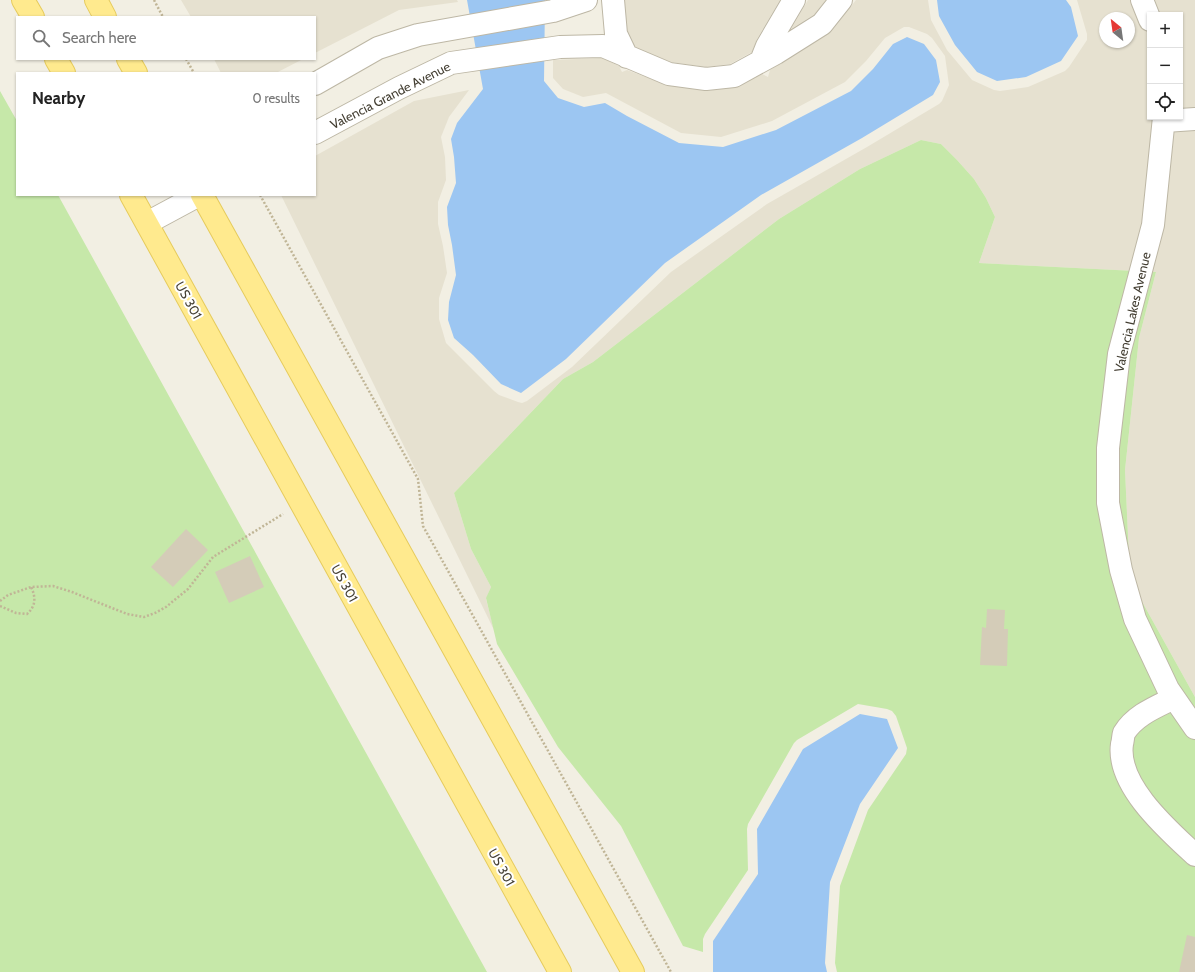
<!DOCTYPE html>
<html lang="en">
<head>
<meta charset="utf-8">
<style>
	body { margin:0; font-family:Cabin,sans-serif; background:#f6f6f6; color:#222 }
	.controls { position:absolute; right:12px; top:12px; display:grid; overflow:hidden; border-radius:0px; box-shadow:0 1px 3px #0004 }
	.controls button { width:36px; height:36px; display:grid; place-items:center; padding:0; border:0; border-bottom:1px solid #e0e0e0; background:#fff; color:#222; font:20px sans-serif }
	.compass { position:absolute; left:1099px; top:12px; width:36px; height:36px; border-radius:50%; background:#fff; box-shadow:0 1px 3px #0004; rotate:331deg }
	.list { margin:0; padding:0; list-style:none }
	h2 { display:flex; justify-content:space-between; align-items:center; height:52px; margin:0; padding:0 16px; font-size:17px }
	h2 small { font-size:13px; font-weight:400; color:#767676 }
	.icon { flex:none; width:22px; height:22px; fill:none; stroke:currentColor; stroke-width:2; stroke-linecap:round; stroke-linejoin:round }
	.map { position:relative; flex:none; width:1195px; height:972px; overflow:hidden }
	.search { position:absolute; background:#fff; box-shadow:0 1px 3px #0004; left:16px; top:16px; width:300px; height:44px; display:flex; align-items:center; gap:10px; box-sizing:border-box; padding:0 14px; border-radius:0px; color:#767676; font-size:15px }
	.panel { position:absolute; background:#fff; box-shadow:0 1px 3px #0004; left:16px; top:72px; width:300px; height:124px; border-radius:0px }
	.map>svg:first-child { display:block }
	.residential { fill:#e6e1d0; fill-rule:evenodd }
	.green { fill:#c6e8a9 }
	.water { fill:#9cc6f2 }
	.building { fill:#d4ccb8 }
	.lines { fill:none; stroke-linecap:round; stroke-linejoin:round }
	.minor-casing { stroke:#bdb7a5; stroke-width:24 }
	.major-casing { stroke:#e6cb5c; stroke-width:24 }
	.path { stroke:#c0b596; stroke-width:2.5; stroke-dasharray:2 2; stroke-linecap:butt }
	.minor { stroke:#fff; stroke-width:22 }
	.major { stroke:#ffea8e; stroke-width:22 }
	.labels { text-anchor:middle; stroke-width:4; stroke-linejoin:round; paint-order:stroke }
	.street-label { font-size:13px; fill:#443f33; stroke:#fff }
</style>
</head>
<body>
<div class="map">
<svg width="1195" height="972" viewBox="0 0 1195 972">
	<rect width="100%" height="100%" fill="#f2efe3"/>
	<path class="residential" d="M181,0H457L458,2L399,10L315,53V17H191Z
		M624,0H780L757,39L752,52L730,64L706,67L671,62L635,48L627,32Z
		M808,0H826L815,14L791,29Z
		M856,0H928L931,20L947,50L972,80L994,90L1000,91L1028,87L1065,71L1069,67L1087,40V34L1077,0H1195V697L1130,580L1125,470L1139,338L1156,272L979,263L995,217L986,198L974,179L957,160L941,144L921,140L860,169L779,219L593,362L563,379L454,493L471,549L491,587L486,599L494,630L281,195H315V156L414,101L469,90L449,117L441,137L445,157L446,180L438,202V224L443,246L447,273L439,298V319L446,343L494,391L499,395L518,402L522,403L527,401L572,367L671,272L767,204L867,147L939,104L942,101L949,85L945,56L932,38L927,34L909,27H904L885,38L866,61L845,82L772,121L721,137L681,133L606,93L583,97L563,89L553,78V60L602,58L619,66L622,72L627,70L667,85L706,91L736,87L762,74L768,77L770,70L831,32ZM1150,15H1180V117H1150ZM1105,18H1129V42H1105Z
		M214,59H303L276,73H221Z"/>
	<path class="green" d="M0,91L17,121V195H58L487,972H0Z
		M921,140L941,144L957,160L974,179L986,198L995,217L979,263L1156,272L1139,338L1125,470L1130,580L1195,697V972H837L835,963L840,886L868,810L906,754L907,748L896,716L892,711L887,709L858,704L797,740L794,743L748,824L747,829L748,870L705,934L703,939V952L683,946L621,826L558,747L497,644L486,598L491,587L471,549L454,493L563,379L593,362L779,219L860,169Z"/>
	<path class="water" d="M467,0H545L544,81L558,98L584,107L605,103L627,116L679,143L723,147L776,130L851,91L873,69L893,44L907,37L924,44L936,60L940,82L933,95L862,138L761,195L665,263L566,359L521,393L501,384L473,355L454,338L448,320L449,302L456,275L452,245L448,225L447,207L456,183L454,157L451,139L457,123L483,89Z
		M937,0H1066L1071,7L1078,36L1061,61L1026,77L997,81L977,72L955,45L939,16Z
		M860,714L887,719L898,748L860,804L830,882L825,963L827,972H713V941L758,874L757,829L803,749Z"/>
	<path class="building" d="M186,529L208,550L173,587L151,567Z
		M250,556L264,587L229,603L215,572Z
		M987,609L1005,610L1004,629H1008L1007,666L980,665L982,627L986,628Z
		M1187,935L1195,937V972H1179Z"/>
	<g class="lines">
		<g class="minor-casing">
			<path id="minor" d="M613,0L616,34L627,57
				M1142,0L1150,20
				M761,61L767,46L794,0
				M315,84L378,48L418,35L553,11L586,0
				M1164,117L1153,225L1119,354L1108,448V503L1121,570L1135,619L1168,689L1195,728
				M1165,121L1195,119
				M315,133L399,88L451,63L560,47L603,46L669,74L706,79L734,76L776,53L822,24L841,0
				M147,223L199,195
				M1174,698C1156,707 1135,715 1124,733C1123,736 1123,741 1122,744C1116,785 1168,830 1195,855"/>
		</g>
		<g class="major-casing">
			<path id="major" d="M23,0L33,17
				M96,0L105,17
				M56,59L64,73
				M128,59L136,73
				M131,195L560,972
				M202,195L633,972"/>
		</g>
		<path class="path" d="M154,0L163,17
			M186,59L194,73
			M260,195L418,479L423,526L671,972
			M0,601L8,595L31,587L53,586L72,592L127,614L144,617L155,613L166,607L188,589L213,557L283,514
			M0,606L16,613L27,614C36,606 36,597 31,587"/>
		<use href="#minor" class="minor"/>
		<use href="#major" class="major"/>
	</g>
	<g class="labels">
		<g class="street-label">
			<text transform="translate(390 95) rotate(-27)" y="5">Valencia Grande Avenue</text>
			<text transform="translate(189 300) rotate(61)" y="5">US 301</text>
			<text transform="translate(1132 312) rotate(-77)" y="5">Valencia Lakes Avenue</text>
			<text transform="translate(345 583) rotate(61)" y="5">US 301</text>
			<text transform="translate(502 867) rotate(61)" y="5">US 301</text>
		</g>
	</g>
</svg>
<div class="controls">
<button>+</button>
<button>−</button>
<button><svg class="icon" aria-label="locate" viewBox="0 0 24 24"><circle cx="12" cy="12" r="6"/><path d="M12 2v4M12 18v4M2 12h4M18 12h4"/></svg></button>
</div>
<svg class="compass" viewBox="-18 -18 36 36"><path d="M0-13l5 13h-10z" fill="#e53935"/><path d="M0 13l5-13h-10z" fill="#767676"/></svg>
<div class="search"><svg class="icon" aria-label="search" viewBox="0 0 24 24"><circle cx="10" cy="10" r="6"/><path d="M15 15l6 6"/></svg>Search here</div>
<section class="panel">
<h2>Nearby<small>0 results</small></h2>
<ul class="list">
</ul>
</section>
</div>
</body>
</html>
